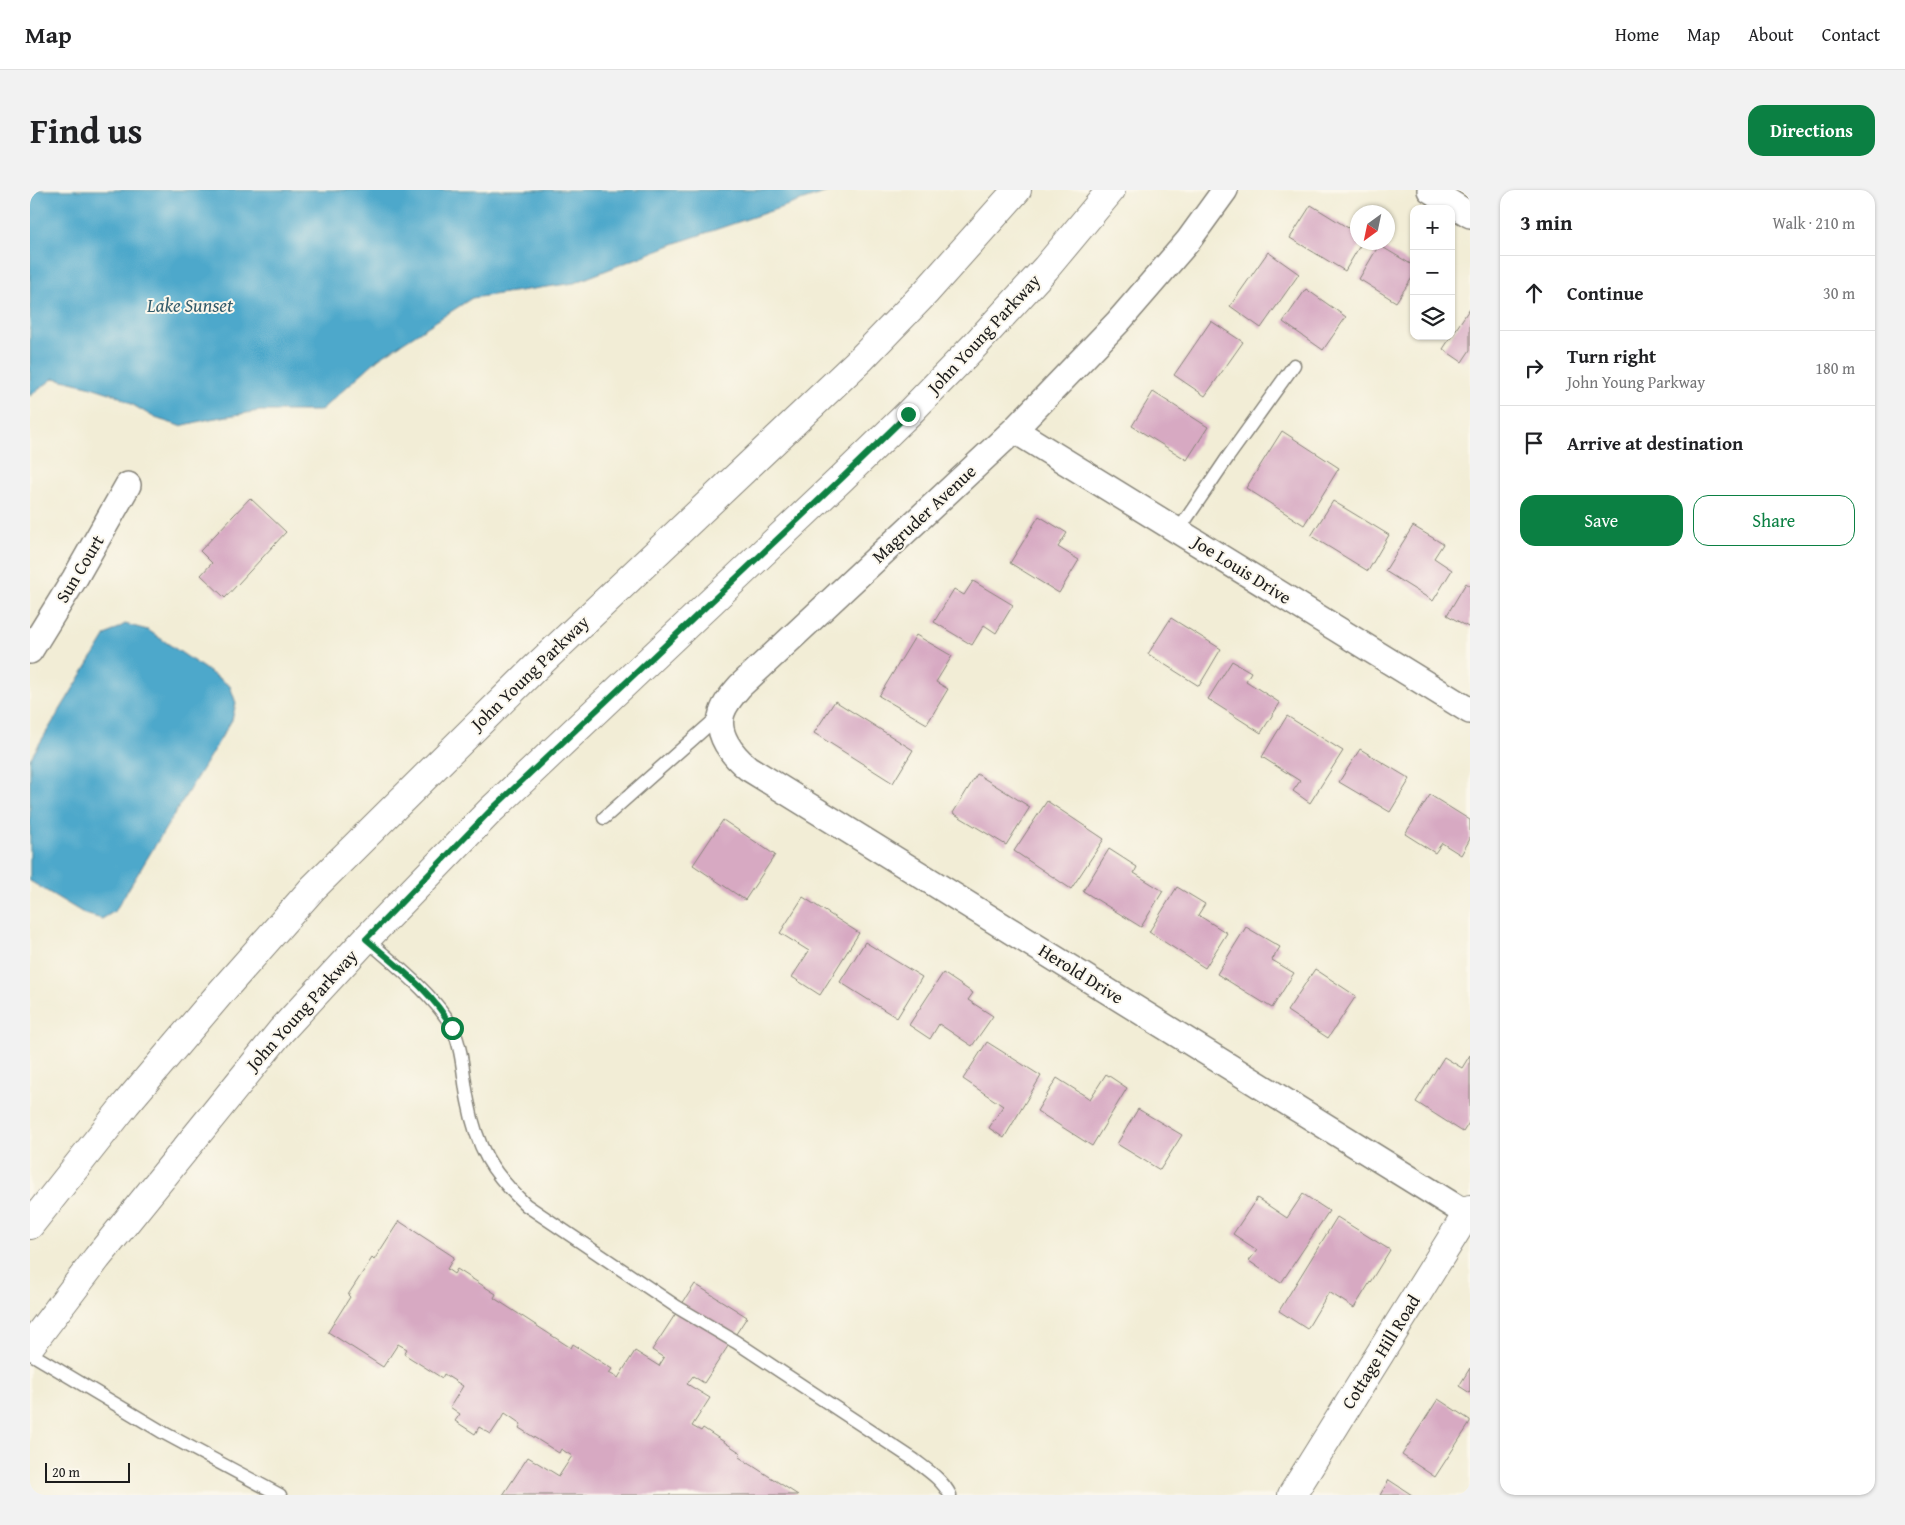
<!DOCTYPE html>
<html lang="en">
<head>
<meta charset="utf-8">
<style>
	body { margin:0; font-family:"Gentium Book Plus",serif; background:#f2f2f2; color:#202124 }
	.controls { position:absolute; right:15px; top:15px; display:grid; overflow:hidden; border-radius:10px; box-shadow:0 1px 4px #0004 }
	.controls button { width:45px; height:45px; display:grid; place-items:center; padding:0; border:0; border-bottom:1px solid #e0e0e0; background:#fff; color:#202124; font:25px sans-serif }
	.compass { position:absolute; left:1320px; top:15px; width:45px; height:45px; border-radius:50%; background:#fff; box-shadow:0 1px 4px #0004; rotate:213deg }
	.scale { position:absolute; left:15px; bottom:12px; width:85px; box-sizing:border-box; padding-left:5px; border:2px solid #1c1c1c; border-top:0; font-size:14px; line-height:18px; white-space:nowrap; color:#1c1c1c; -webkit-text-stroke:4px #fbf7ec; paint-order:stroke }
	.stop { position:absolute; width:15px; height:15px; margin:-11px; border:4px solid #0b8043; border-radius:50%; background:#fff }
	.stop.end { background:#0b8043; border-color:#fff; box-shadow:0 1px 5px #0008 }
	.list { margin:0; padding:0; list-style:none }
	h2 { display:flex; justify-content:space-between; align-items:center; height:65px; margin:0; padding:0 20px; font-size:21px }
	h2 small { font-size:16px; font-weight:400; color:#757577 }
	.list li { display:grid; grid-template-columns:32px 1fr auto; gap:15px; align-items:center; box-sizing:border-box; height:75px; padding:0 20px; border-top:1px solid #e0e0e0 }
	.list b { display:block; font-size:19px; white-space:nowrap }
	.list p { margin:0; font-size:16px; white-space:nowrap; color:#757577 }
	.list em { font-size:16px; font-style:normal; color:#757577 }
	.actions { display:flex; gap:10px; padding:15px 20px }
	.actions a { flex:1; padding:11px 0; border:1px solid #0b8043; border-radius:15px; text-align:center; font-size:18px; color:#0b8043 }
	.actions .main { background:#0b8043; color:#fff }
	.icon { flex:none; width:28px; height:28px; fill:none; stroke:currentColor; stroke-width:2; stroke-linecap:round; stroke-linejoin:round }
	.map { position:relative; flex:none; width:1440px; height:1305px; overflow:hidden; border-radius:15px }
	header { display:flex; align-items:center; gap:30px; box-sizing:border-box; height:70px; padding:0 25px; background:#fff; border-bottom:1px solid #e0e0e0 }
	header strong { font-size:24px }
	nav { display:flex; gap:28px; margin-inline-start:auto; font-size:18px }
	.intro { display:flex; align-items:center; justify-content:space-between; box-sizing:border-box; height:120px; padding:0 30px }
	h1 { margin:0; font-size:35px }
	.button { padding:12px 22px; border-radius:15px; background:#0b8043; color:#fff; font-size:18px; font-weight:700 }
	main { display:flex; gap:30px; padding:0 30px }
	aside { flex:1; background:#fff; border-radius:15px; box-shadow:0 1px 4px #0004 }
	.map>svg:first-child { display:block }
	.water { fill:#4da8cb; stroke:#346274 }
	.building { fill:#d7a9c2 }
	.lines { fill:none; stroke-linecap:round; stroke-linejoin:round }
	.service-casing { stroke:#878479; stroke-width:15 }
	.minor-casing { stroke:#878479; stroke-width:28 }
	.tertiary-casing { stroke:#878479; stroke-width:30 }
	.primary-casing { stroke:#878479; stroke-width:30 }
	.service { stroke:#fff; stroke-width:12 }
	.minor { stroke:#fff; stroke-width:25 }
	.tertiary { stroke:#fff; stroke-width:28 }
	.primary { stroke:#fff; stroke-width:28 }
	.route { stroke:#0b8043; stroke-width:6 }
	.labels { text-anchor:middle; stroke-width:4; stroke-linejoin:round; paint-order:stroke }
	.street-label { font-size:18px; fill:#1c1c1c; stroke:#fbf7ec }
	.water-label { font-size:19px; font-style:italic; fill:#325b6b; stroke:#fbf7ec }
</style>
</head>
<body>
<header>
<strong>Map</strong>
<nav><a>Home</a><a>Map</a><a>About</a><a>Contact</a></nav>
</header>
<div class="intro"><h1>Find us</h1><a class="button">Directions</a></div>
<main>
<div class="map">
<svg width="1440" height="1305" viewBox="0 0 1440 1305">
	<rect width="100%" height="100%" fill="#fbf7ec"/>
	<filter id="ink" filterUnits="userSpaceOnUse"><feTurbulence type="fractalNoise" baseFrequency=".02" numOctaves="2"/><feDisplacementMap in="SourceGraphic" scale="10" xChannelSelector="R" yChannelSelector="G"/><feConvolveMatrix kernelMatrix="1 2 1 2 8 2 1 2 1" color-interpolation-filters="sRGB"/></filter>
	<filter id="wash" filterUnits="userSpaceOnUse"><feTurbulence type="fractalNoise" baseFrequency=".0096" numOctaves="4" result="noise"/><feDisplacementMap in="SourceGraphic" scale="20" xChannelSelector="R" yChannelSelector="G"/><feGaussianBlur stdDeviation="1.12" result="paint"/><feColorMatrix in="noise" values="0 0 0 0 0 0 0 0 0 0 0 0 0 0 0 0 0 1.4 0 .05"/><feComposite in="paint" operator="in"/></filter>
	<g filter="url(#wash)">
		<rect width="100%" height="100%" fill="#f2edd6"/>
		<path class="water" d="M0,0H803L646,53L544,93L442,108L349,168L290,221H229L180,229L150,236L125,228L86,205L58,196L24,188L0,206Z
			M95,434L118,440L200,496L206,513L202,530L85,721L72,729L55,724L0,691V569L76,445Z"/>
		<g id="blocks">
			<path class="building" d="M1281,15L1328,44V52H1332L1315,81L1260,48Z
				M1349,55L1384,76V85L1366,112L1329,89Z
				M1238,62L1269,84L1231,138L1200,116Z
				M1276,99L1316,127L1293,160L1253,132Z
				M1440,118V160L1432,172L1413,159Z
				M1181,131L1213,152L1175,206L1144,185Z
				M1123,202L1178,237L1157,270L1102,236Z
				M1252,241L1309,278L1274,335L1216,298Z
				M220,308L256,342L195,408L171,385L182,373L170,361Z
				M1303,311L1359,345L1338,381L1281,346Z
				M1009,326L1037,343L1028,357L1049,370L1029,403L980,373Z
				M1383,336L1413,354L1404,368L1422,380L1403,411L1355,381Z
				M943,391L983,415L966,443L954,435L942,455L904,432L924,399L934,405Z
				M1436,393L1440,396V438L1417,425Z
				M1141,428L1191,459L1169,496L1118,464Z
				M886,445L922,466L906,492L918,499L897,534L849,506Z
				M1202,471L1221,482L1216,491L1250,513L1231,543L1178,509Z
				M805,511L883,560L863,593L784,543Z
				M1257,526L1313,561L1280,613L1263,601L1270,591L1232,567Z
				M1330,559L1380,589L1360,622L1309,592Z
				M947,584L1000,617L976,655L923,623Z
				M1400,605L1440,630V649L1431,665L1412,653L1405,663L1375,644Z
				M1017,611L1074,649L1041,699L984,661Z
				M693,630L745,665L715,710L663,675Z
				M1079,659L1107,677L1104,683L1133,701L1111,737L1053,701Z
				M1147,697L1175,714L1168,725L1197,743L1175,778L1119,742Z
				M773,707L829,743L790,805L762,787L779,761L750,743Z
				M1216,737L1250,757L1242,770L1264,783L1242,818L1187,784Z
				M835,752L892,787L867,828L810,792Z
				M1285,779L1326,806L1298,848L1257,821Z
				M913,783L943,803L938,810L963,826L942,856L909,834L900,849L879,835Z
				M957,852L1011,886L974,948L959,938L973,916L933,889Z
				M1440,865V931L1433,942L1386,912L1414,867L1432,878Z
				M1076,884L1097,898L1062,956L1007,921L1027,888L1060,909Z
				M1108,919L1152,945L1130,980L1087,954Z
				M1273,1004L1299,1021L1251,1093L1219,1071L1227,1060L1203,1044L1227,1008L1257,1028Z
				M1307,1027L1360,1060L1324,1118L1299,1102L1277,1139L1249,1121Z
				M369,1031L424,1067L417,1079L424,1084L427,1079L466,1104L464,1108L541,1158L543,1154L582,1179L579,1183L588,1188L605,1161L629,1176L634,1168L622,1160L665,1094L717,1127L674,1193L663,1186L657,1194L680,1208L662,1236L671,1241L673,1238L711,1263L709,1267L768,1305H473L498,1267L529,1286L542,1266L531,1259L529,1263L489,1238L491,1234L475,1223L461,1244L449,1237L445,1244L425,1231L430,1224L420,1217L433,1196L414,1184L412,1188L374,1164L377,1159L368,1154L353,1177L298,1142L320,1107L318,1105L342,1068L344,1070Z
				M1440,1178V1203L1429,1196Z
				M1408,1209L1440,1230V1233L1405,1287L1372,1265Z
				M1359,1290L1382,1305H1350Z"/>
		</g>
	</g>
	<g filter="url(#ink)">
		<use href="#blocks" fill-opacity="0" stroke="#878479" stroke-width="1"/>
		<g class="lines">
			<g class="service-casing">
				<path id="service" d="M1148,341L1198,267L1264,175
					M574,628L690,525
					M336,749C362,772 408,808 423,839C433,861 433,887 438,911C447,958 461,982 496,1015L647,1117L706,1152L883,1269C897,1280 912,1289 920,1305
					M0,1163L134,1243L250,1305"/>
			</g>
			<g class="minor-casing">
				<path id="minor" d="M1195,0L1158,51L1088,132L984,240L710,496C703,504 695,513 692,523C685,544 703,566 718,578L1437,1024
					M1400,0L1440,25
					M984,240L1440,521
					M0,461L45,388L98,295"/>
			</g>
			<g class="tertiary-casing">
				<path id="tertiary" d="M1262,1305L1440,1019"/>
			</g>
			<g class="primary-casing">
				<path id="primary" d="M0,1035L96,914L192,801L283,698L504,479L832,168L896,102L987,0
					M0,1156L67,1068L251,841L336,749L460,621L812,288L878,224L946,154L1016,78L1081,0"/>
			</g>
			<use href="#service" class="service"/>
			<use href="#minor" class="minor"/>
			<use href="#tertiary" class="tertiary"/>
			<use href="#primary" class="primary"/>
		</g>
	</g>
	<g class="lines" filter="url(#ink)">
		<path class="route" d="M422,838C403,802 366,775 336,749L460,621L812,288L878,224"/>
	</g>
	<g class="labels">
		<g class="street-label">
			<text transform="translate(954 144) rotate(-47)" y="6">John Young Parkway</text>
			<text transform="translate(894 324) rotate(-43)" y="6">Magruder Avenue</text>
			<text transform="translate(50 379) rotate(-59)" y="6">Sun Court</text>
			<text transform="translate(1212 380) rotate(32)" y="6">Joe Louis Drive</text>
			<text transform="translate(500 483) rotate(-44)" y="6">John Young Parkway</text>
			<text transform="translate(1051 784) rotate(32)" y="6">Herold Drive</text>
			<text transform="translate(272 820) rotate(-48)" y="6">John Young Parkway</text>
			<text transform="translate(1351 1162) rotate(-58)" y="6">Cottage Hill Road</text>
		</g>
		<g class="water-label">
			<text x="160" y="122">Lake Sunset</text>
		</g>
	</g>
</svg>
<div class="controls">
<button>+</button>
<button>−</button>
<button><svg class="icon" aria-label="layers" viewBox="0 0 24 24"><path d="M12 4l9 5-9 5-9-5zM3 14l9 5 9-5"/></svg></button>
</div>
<svg class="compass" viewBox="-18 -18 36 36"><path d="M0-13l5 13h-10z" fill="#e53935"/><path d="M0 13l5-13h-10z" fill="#757577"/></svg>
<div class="scale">20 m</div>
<div class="stop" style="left:422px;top:838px"></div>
<div class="stop end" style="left:878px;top:224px"></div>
</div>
<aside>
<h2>3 min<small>Walk · 210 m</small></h2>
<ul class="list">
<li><svg class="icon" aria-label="ahead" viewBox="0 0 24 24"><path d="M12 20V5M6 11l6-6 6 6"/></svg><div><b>Continue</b></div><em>30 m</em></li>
<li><svg class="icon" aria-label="right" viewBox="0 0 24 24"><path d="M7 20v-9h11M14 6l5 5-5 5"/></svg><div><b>Turn right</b><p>John Young Parkway</p></div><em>180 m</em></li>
<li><svg class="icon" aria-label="arrive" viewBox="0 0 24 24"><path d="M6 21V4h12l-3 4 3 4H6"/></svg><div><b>Arrive at destination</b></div></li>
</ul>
<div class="actions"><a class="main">Save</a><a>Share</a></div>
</aside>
</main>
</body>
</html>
